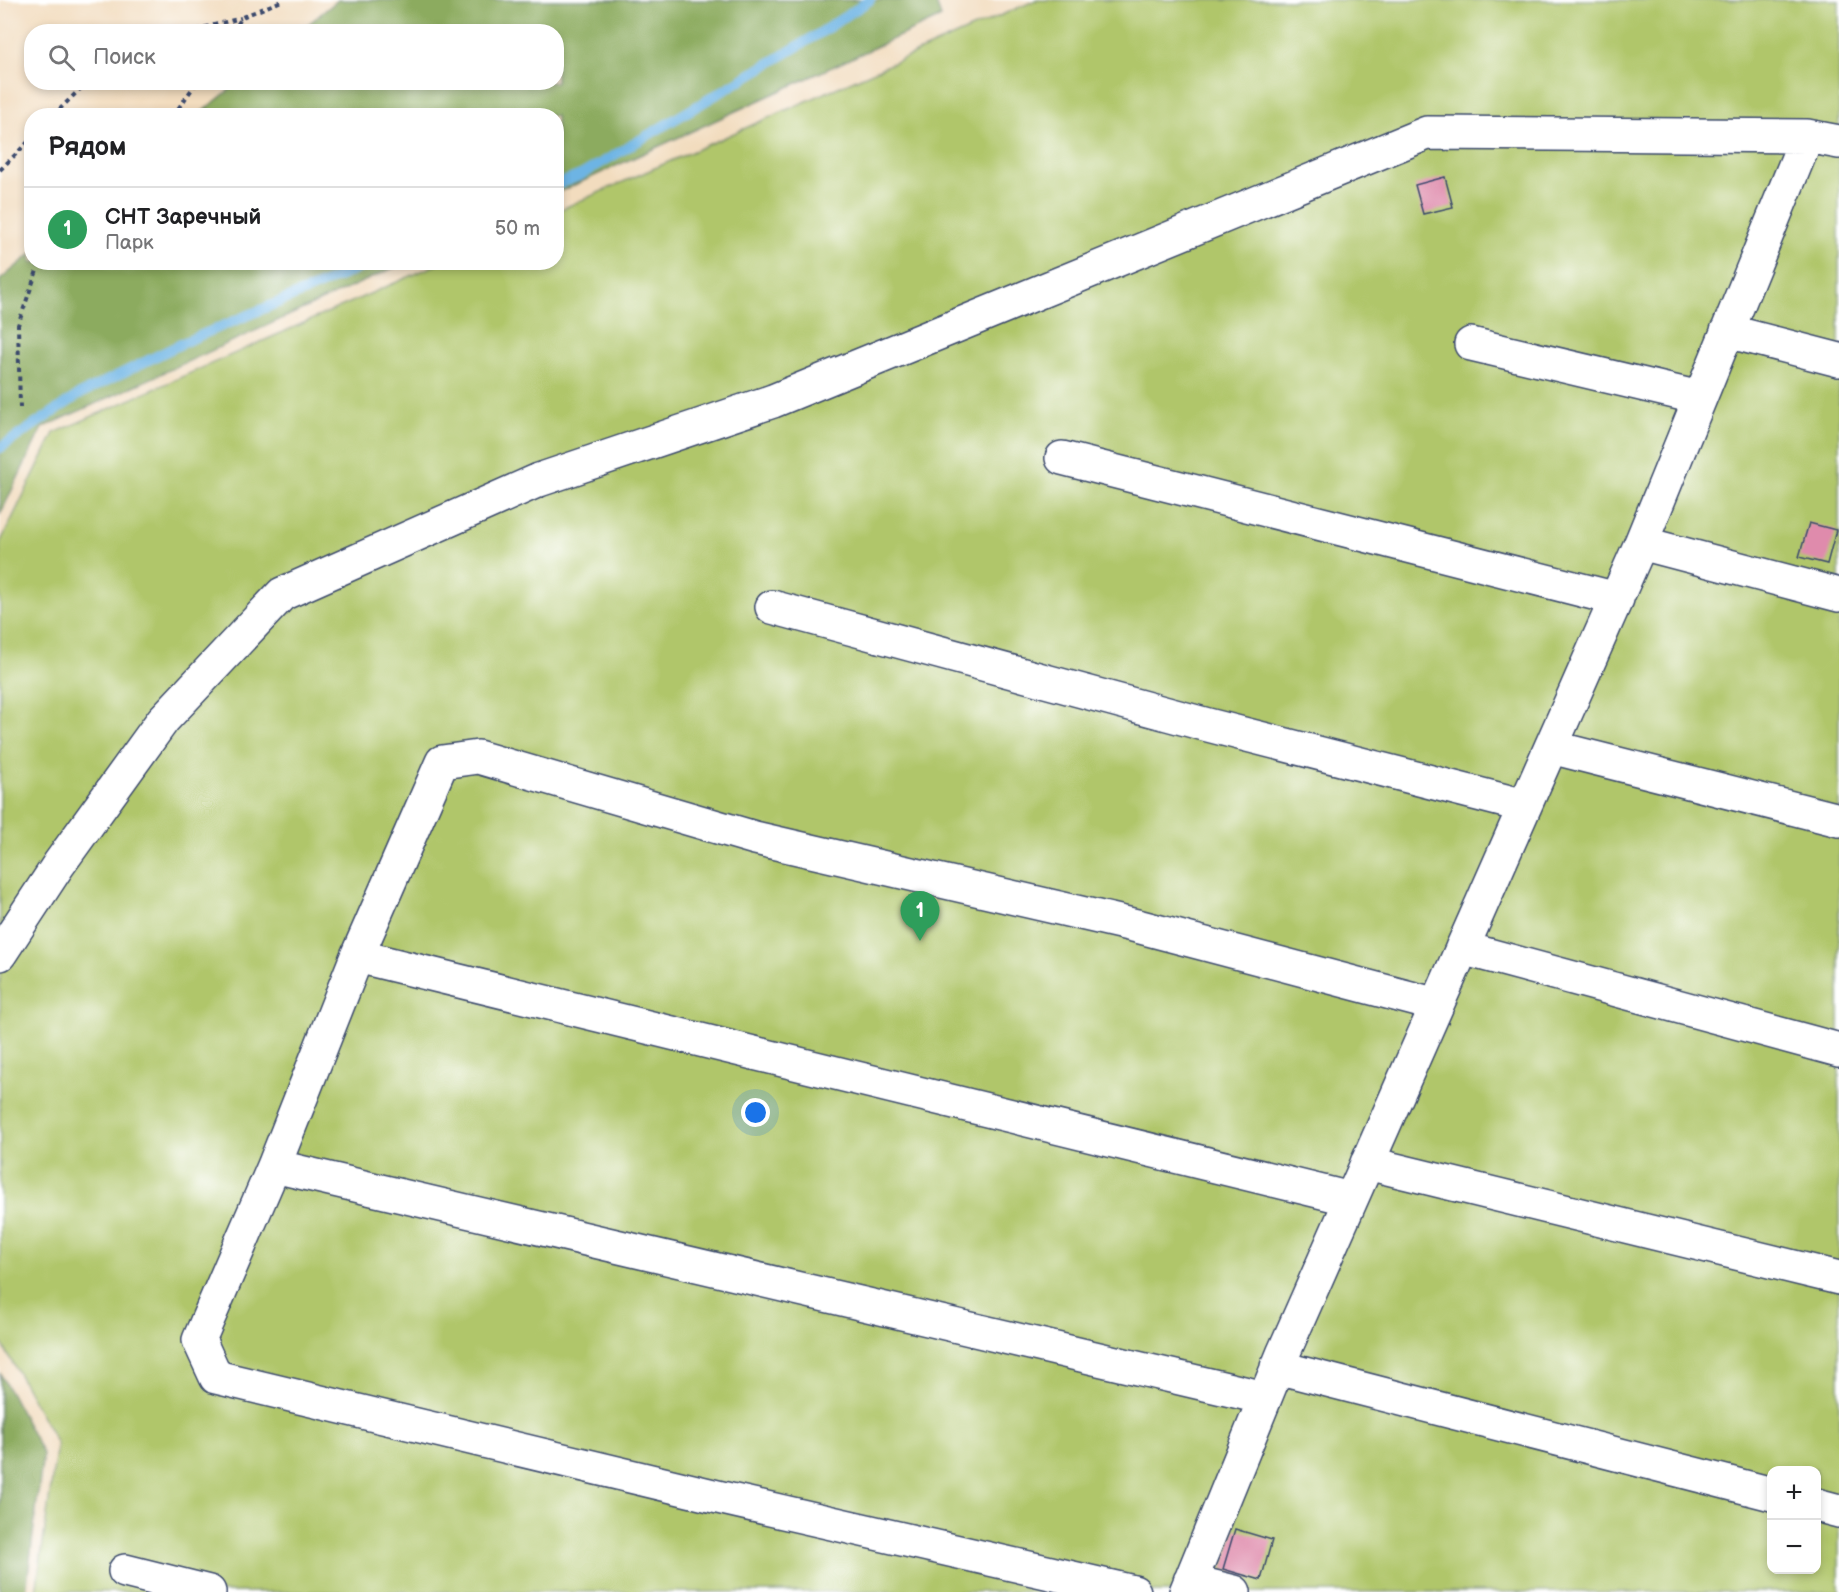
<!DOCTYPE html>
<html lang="ru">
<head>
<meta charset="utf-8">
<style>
	body { margin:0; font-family:"Balsamiq Sans",sans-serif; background:#f6f6f6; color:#202124 }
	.controls { position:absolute; right:18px; bottom:18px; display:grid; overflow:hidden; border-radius:12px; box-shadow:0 3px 9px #0003 }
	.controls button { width:54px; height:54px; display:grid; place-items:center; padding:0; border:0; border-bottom:2px solid #e0e0e0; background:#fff; color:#202124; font:30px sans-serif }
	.you { position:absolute; left:756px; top:1113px; width:21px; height:21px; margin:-15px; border:4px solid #fff; border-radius:50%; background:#1a73e8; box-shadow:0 0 0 9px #1a73e833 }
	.badge { display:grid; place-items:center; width:39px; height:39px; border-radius:50%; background:#db2777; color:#fff; font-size:20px; font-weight:700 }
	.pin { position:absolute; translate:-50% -50px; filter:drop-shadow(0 2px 3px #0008) }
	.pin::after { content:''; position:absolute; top:32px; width:21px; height:18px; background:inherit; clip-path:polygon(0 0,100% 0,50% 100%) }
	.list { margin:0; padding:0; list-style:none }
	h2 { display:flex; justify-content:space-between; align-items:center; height:78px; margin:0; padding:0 24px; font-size:26px }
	h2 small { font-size:20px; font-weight:400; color:#757577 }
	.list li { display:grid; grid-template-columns:39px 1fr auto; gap:18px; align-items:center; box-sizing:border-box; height:84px; padding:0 24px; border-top:2px solid #e0e0e0 }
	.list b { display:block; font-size:22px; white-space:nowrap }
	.list p { margin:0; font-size:20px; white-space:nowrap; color:#757577 }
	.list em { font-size:20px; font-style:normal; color:#757577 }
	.icon { flex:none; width:33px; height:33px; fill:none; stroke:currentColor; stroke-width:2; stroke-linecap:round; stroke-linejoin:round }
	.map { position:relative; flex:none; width:1839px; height:1592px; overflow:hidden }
	.search { position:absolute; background:#fff; box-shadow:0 3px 9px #0003; left:24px; top:24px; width:540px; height:66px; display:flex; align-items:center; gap:15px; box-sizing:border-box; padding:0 21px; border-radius:24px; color:#757577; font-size:22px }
	.panel { position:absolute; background:#fff; box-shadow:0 3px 9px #0003; left:24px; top:108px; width:540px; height:162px; border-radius:24px }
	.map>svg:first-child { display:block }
	.green { fill:#b0c66a; stroke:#667a64; stroke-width:1.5; fill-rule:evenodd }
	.forest { fill:#8cab5e; stroke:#546d5e; stroke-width:1.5 }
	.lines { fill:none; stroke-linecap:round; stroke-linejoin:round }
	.stream { stroke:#6db4e4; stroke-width:10 }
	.building { fill:#df8bac }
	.street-casing { stroke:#3b496c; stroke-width:36 }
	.path { stroke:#3b496c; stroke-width:4; stroke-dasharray:4.5 4.5; stroke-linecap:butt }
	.street { stroke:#fff; stroke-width:33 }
</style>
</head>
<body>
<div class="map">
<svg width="1839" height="1592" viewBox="0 0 1839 1592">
	<rect width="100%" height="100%" fill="#fff"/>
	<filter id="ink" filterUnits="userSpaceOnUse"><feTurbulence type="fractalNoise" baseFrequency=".0167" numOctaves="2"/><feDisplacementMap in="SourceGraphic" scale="12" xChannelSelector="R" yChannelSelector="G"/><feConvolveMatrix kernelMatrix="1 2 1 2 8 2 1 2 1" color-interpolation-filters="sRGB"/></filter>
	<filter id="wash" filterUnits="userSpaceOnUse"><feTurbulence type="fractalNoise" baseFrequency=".008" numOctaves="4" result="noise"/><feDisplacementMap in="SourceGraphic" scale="24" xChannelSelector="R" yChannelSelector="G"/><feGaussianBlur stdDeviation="1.35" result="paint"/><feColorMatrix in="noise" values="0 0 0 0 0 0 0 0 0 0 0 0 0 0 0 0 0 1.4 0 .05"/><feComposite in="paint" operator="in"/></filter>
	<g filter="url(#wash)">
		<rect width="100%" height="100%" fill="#f2dcbe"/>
		<path class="green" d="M1036,0H1839V1592H36L57,1444L0,1340V543L54,433L440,263L556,262L557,211ZM1772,1470H1816V1570H1772Z"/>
		<path class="forest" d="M338,0H935L941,17L557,193L556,116L198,115L238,83L556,82V32L300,31Z
			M31,254L32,262L404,263L42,428L0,515V280Z
			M0,1373L43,1454L26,1592H0Z"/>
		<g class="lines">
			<path class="stream" d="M556,185L581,175L820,33L870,0
				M0,448L80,394L187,341L374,262"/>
		</g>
		<g id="blocks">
			<path class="building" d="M1445,177L1453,207L1423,214L1415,185Z
				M1809,523L1836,530L1827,564L1799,557Z
				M1235,1529L1272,1540L1261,1580L1223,1569Z"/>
		</g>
	</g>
	<g filter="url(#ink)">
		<use href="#blocks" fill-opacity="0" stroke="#3b496c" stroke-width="1.5"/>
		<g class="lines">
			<g class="street-casing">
				<path id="street" d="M1727,331L1839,360
					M1471,344L1700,398
					M1062,458L1617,599
					M1641,543L1839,595
					M772,607L1208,725L1525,806
					M1551,747L1839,820
					M1462,948L1839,1050
					M0,954L59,864L163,720L282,594L539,480L773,401L1427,133L1807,136
					M357,956L1351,1199
					M1367,1163L1839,1278
					M274,1166L1265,1398
					M1277,1367L1772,1494
					M1816,1505L1839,1511
					M125,1571L209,1592
					M1190,1581L1234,1592
					M1134,1592L722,1498L216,1377L199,1340L274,1166L357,956L442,762L478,757L755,838L1137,926L1437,1005
					M1186,1592L1283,1354L1641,543L1807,136L1839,142"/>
			</g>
			<path class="path" d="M187,32L241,18
				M233,32L242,17L284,0
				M53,116L87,82
				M173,116L197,82
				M0,170L32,138
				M20,408L18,325L40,262"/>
			<use href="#street" class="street"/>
		</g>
	</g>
</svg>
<div class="controls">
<button>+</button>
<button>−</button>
</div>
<div class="you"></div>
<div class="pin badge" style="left:920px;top:941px;background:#2e9e5b">1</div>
<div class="search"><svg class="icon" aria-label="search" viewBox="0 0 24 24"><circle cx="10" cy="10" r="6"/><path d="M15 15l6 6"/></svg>Поиск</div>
<section class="panel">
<h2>Рядом<small></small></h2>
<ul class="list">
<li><span class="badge" style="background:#2e9e5b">1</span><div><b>СНТ Заречный</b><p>Парк</p></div><em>50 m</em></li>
</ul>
</section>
</div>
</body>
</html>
